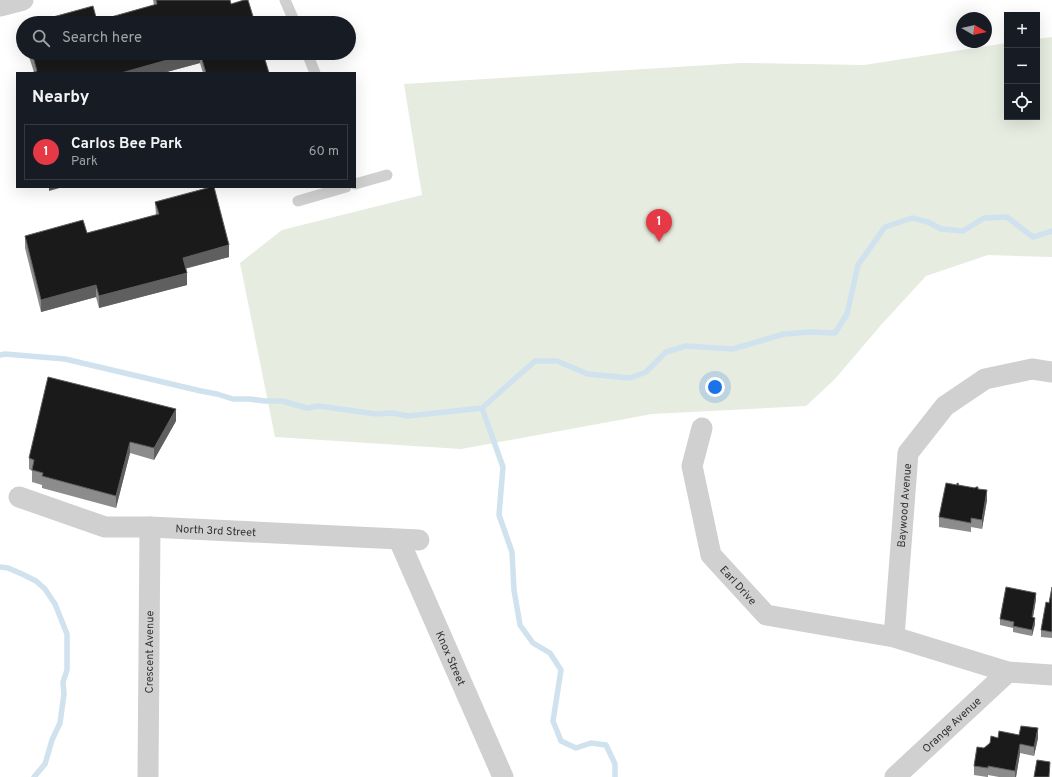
<!DOCTYPE html>
<html lang="en">
<head>
<meta charset="utf-8">
<style>
	body { margin:0; font-family:Overpass,sans-serif; background:#20242c; color:#f1f3f6 }
	.controls { position:absolute; right:12px; top:12px; display:grid; overflow:hidden; border-radius:0px; box-shadow:0 4px 16px #0002 }
	.controls button { width:36px; height:36px; display:grid; place-items:center; padding:0; border:0; border-bottom:1px solid #363941; background:#171b24; color:#f1f3f6; font:20px sans-serif }
	.compass { position:absolute; left:956px; top:12px; width:36px; height:36px; border-radius:50%; background:#171b24; box-shadow:0 4px 16px #0002; rotate:99deg }
	.you { position:absolute; left:715px; top:387px; width:14px; height:14px; margin:-10px; border:3px solid #fff; border-radius:50%; background:#1a73e8; box-shadow:0 0 0 6px #1a73e833 }
	.badge { display:grid; place-items:center; width:26px; height:26px; border-radius:50%; background:#e63946; color:#fff; font-size:13px; font-weight:700 }
	.pin { position:absolute; translate:-50% -33px; filter:drop-shadow(0 1px 2px #0008) }
	.pin::after { content:''; position:absolute; top:21px; width:14px; height:12px; background:inherit; clip-path:polygon(0 0,100% 0,50% 100%) }
	.list { margin:0; padding:0; list-style:none }
	h2 { display:flex; justify-content:space-between; align-items:center; height:52px; margin:0; padding:0 16px; font-size:17px }
	h2 small { font-size:13px; font-weight:400; color:#9ea1a6 }
	.list li { display:grid; grid-template-columns:26px 1fr auto; gap:12px; align-items:center; box-sizing:border-box; height:56px; margin:0 8px 8px; padding:0 8px; border:1px solid #363941; border-radius:0px }
	.list b { display:block; font-size:15px; white-space:nowrap }
	.list p { margin:0; font-size:13px; white-space:nowrap; color:#9ea1a6 }
	.list em { font-size:13px; font-style:normal; color:#9ea1a6 }
	.icon { flex:none; width:22px; height:22px; fill:none; stroke:currentColor; stroke-width:2; stroke-linecap:round; stroke-linejoin:round }
	.map { position:relative; flex:none; width:1052px; height:777px; overflow:hidden }
	.search { position:absolute; background:#171b24; box-shadow:0 4px 16px #0002; left:16px; top:16px; width:340px; height:44px; display:flex; align-items:center; gap:10px; box-sizing:border-box; padding:0 14px; border-radius:22px; color:#9ea1a6; font-size:15px }
	.panel { position:absolute; background:#171b24; box-shadow:0 4px 16px #0002; left:16px; top:72px; width:340px; height:116px; border-radius:0px }
	.map>svg:first-child { display:block }
	.green { fill:#e6ecdf }
	.lines { fill:none; stroke-linecap:round; stroke-linejoin:round }
	.stream { stroke:#cfe2ee; stroke-width:5.5 }
	.lane { stroke:#d0d0d0; stroke-width:11 }
	.street { stroke:#d0d0d0; stroke-width:21 }
	.wall { fill:#8c8c8c }
	.shaded-wall { fill:#5f5f5f }
	.building { fill:#1a1a1a; stroke:#5f5f5f }
	.labels { text-anchor:middle; stroke-width:4; stroke-linejoin:round; paint-order:stroke }
	.street-label { font-size:11px; fill:#333; stroke:#fff }
</style>
</head>
<body>
<div class="map">
<svg width="1052" height="777" viewBox="0 0 1052 777">
	<rect width="100%" height="100%" fill="#fff"/>
	<path class="green" d="M1052,37V257L988,255L926,276L881,325L835,379L806,406L652,414L461,449L275,437L240,263L282,230L422,195L404,84L741,63L864,65L1007,43V117H1037V39Z"/>
	<g class="lines">
		<path class="stream" d="M0,355L5,354L65,359L201,391L217,394L233,399H249L265,401H282L307,408L319,406L376,414L392,413L408,416L482,408
			M482,408L535,361H557L588,374L630,378L646,372L666,352L686,346L733,349L784,334L810,332L835,333L847,314L858,265L885,227L912,218L928,222L941,229L963,231L984,218L1007,217L1033,237L1052,231
			M482,408L503,467L499,515L512,552L514,590L520,625L533,643L550,653L561,670L553,721L561,741L576,748L591,743L606,745L615,764V777
			M0,567L8,568L22,574L36,581L45,589L55,604L67,634V670L63,682L64,694L60,723L52,740L45,764L34,777"/>
		<path class="lane" d="M285,0L295,23
			M307,53L315,73
			M355,184L387,175
			M298,201L346,187"/>
		<g class="street">
			<path d="M0,6L23,0"/>
			<path id="s1" d="M702,428L692,466L711,555L766,615L894,637L1008,672L1052,675"/>
			<path id="s2" d="M19,497L105,527H150L419,540"/>
			<path id="s3" d="M399,540L503,777"/>
			<path id="s4" d="M894,637L908,453L945,406L985,379L1032,369L1052,372"/>
			<path id="s5" d="M148,777L150,527"/>
			<path id="s6" d="M895,777L1008,672"/>
		</g>
	</g>
	<path class="wall" d="M153,0H230L231,4L255,23H42V20L97,21L154,5Z
		M29,53H263L269,73H203L200,63L163,73H31L34,72L29,57Z
		M155,202L229,257L185,269L187,285L99,308L96,297L41,312L25,248V236L87,233L156,215Z
		M176,421L154,460L130,453L116,508L42,488V485L32,482V471L29,469V458Z
		M959,485L978,489L987,500L982,529L971,527V532L939,527V517Z
		M1052,587V638L1041,637V630L1049,603Z
		M1036,599L1033,617L1035,624L1032,636L1013,632V628L1000,625V619Z
		M1038,738L1034,756L1020,753L1016,777H999L988,775V777H987L974,775V766L984,748Z"/>
	<path class="shaded-wall" d="M192,53H200V63L163,73H121Z
		M49,187H63L49,191Z
		M229,245V257L183,269V258Z
		M187,273V285L99,308V296Z
		M96,285V297L41,312V300Z
		M176,409V421L154,460V448Z
		M130,442V453L116,508V496Z
		M987,490V500L982,529V520Z
		M1036,593V599L1032,623V617Z
		M1035,618V624L1032,636V630Z
		M1038,728V738L1034,756V747Z
		M1020,744V753L1016,777H1015V771Z"/>
	<path class="building" d="M156,0H230L231,4L244,0H248L255,23H43L42,20L93,6L97,21L157,4Z
		M32,53H192L121,73H31L37,71Z
		M200,53H263L269,73H206Z
		M211,187H214L229,245L183,258L187,273L99,296L96,285L41,300L25,236L83,220L87,233L159,214L155,202Z
		M48,377L176,409L154,448L130,442L116,496L42,476L43,473L32,470L34,460L29,458Z
		M946,483L957,485V483L959,484L958,485L975,488L976,487H978V489L987,490L982,520L971,518V523L939,517Z
		M1006,587L1036,593L1032,617L1035,618L1032,630L1013,626L1014,622L1000,619Z
		M1052,587V632L1041,630L1046,602L1049,603Z
		M1021,726L1038,728L1034,747L1020,744L1015,771L988,766V768L974,766L977,747L984,748L990,743L991,736L998,738L999,731L1019,735Z
		M1037,760L1050,762L1049,777H1034Z"/>
	<g class="labels">
		<g class="street-label">
			<text dy="4" stroke="none"><textPath href="#s4" startOffset="132">Baywood Avenue</textPath></text>
			<text dy="4" stroke="none"><textPath href="#s2" startOffset="202">North 3rd Street</textPath></text>
			<text dy="4" stroke="none"><textPath href="#s1" startOffset="171">Earl Drive</textPath></text>
			<text dy="4" stroke="none"><textPath href="#s5" startOffset="125">Crescent Avenue</textPath></text>
			<text dy="4" stroke="none"><textPath href="#s3" startOffset="129">Knox Street</textPath></text>
			<text dy="4" stroke="none"><textPath href="#s6" startOffset="77">Orange Avenue</textPath></text>
		</g>
	</g>
</svg>
<div class="controls">
<button>+</button>
<button>−</button>
<button><svg class="icon" aria-label="locate" viewBox="0 0 24 24"><circle cx="12" cy="12" r="6"/><path d="M12 2v4M12 18v4M2 12h4M18 12h4"/></svg></button>
</div>
<svg class="compass" viewBox="-18 -18 36 36"><path d="M0-13l5 13h-10z" fill="#e53935"/><path d="M0 13l5-13h-10z" fill="#9ea1a6"/></svg>
<div class="you"></div>
<div class="pin badge" style="left:659px;top:242px">1</div>
<div class="search"><svg class="icon" aria-label="search" viewBox="0 0 24 24"><circle cx="10" cy="10" r="6"/><path d="M15 15l6 6"/></svg>Search here</div>
<section class="panel">
<h2>Nearby<small></small></h2>
<ul class="list">
<li><span class="badge">1</span><div><b>Carlos Bee Park</b><p>Park</p></div><em>60 m</em></li>
</ul>
</section>
</div>
</body>
</html>
